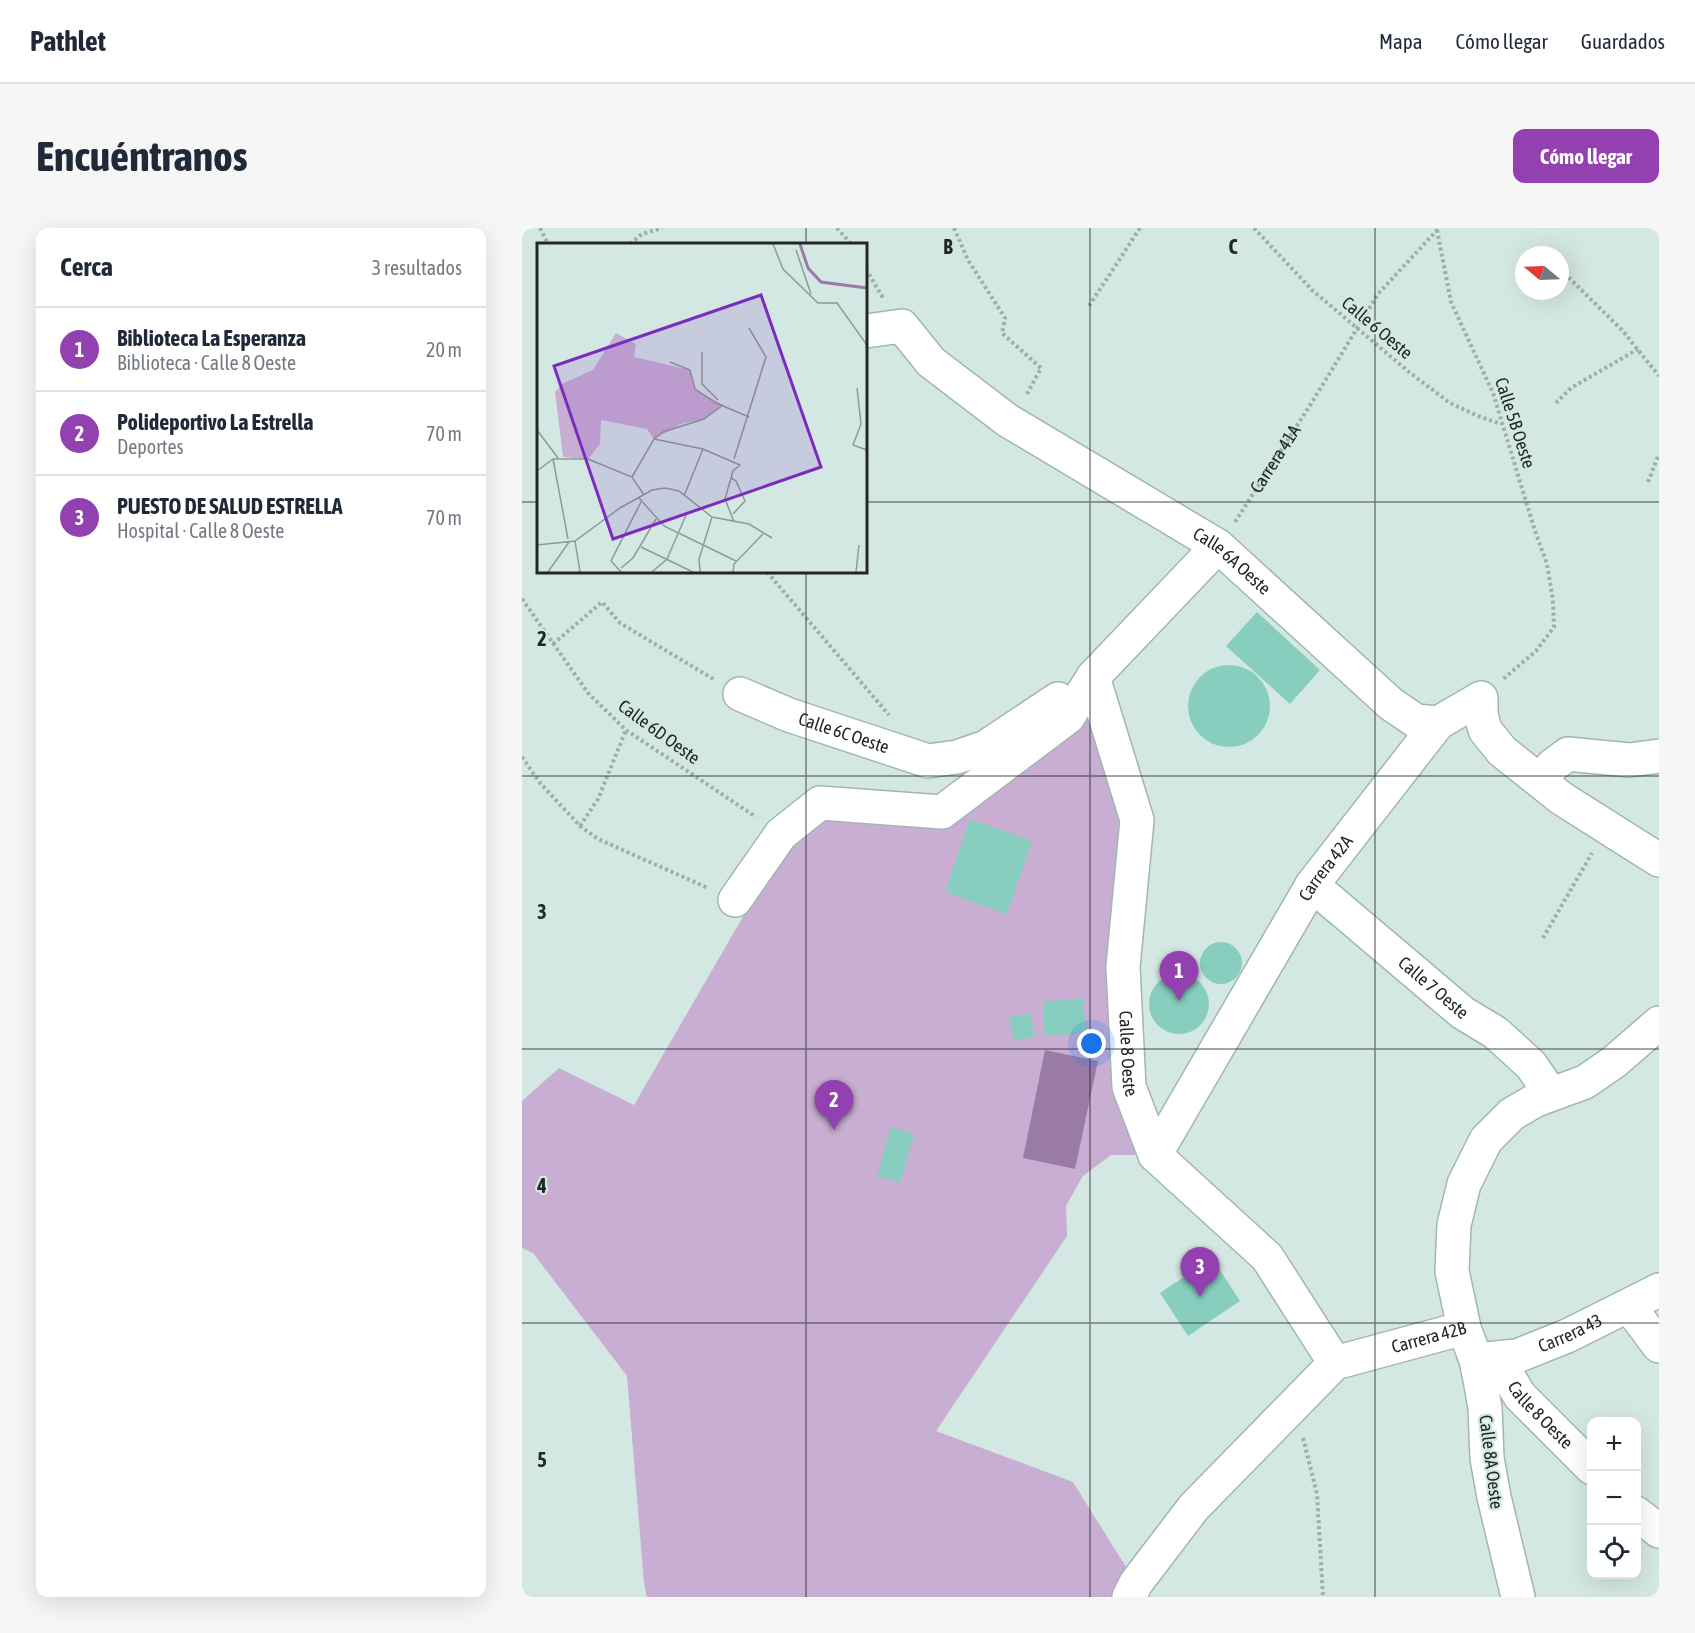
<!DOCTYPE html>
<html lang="es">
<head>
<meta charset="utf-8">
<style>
	body { margin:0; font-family:"Asap Condensed",sans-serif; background:#f6f6f7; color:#1f2937 }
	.controls { position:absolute; right:18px; bottom:18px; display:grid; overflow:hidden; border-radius:12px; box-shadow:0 6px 24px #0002 }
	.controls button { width:54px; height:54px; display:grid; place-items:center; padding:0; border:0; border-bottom:2px solid #e0e1e3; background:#fff; color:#1f2937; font:30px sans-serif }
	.compass { position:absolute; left:993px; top:18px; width:54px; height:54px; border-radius:50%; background:#fff; box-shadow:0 6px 24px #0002; rotate:289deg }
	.you { position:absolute; left:570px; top:816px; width:21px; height:21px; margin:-15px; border:4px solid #fff; border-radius:50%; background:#1a73e8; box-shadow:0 0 0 9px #1a73e833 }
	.badge { display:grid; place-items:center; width:39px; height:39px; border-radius:50%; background:#9341b0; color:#fff; font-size:20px; font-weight:700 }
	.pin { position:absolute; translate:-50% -50px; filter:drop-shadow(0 2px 3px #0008) }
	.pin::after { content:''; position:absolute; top:32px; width:21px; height:18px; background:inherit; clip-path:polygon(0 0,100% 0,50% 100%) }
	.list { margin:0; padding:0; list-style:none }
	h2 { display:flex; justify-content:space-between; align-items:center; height:78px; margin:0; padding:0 24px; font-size:26px }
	h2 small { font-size:20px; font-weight:400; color:#747a83 }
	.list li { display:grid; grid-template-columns:39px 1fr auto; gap:18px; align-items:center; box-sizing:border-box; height:84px; padding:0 24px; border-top:2px solid #e0e1e3 }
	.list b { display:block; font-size:22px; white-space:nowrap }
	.list p { margin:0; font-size:20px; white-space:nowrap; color:#747a83 }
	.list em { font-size:20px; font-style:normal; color:#747a83 }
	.icon { flex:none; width:33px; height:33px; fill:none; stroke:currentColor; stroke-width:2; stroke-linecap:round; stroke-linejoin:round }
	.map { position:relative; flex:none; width:1137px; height:1369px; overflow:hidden; border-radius:12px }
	header { display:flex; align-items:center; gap:36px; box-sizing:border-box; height:84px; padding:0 30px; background:#fff; border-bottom:2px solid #e0e1e3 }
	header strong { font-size:28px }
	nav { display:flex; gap:33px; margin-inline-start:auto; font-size:21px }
	.intro { display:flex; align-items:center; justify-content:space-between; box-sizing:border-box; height:144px; padding:0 36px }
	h1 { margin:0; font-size:42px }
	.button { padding:15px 27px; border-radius:12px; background:#9341b0; color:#fff; font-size:21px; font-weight:700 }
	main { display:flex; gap:36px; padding:0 36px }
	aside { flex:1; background:#fff; border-radius:12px; box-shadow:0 6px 24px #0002 }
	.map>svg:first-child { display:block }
	.green { fill:#c8aed2 }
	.water { fill:#9a7ba7 }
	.building { fill:#87cebf }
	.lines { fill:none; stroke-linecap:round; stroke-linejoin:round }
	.minor-casing { stroke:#a2b6b1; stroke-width:36 }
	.path { stroke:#9eaeaa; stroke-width:4; stroke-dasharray:3 3; stroke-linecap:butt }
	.minor { stroke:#fff; stroke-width:33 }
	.grid { fill:none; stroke:#202726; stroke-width:1.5; stroke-opacity:0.55 }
	.labels { text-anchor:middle; stroke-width:4.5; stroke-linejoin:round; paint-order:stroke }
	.street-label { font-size:18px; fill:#202726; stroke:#d4e8e3 }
	.inset-river { fill:none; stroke:#9a7ba7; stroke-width:3 }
	.inset-road { fill:none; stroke:#8c9b97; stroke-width:1.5 }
	.view { fill:#7b2cbf; fill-opacity:0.15; stroke:#7b2cbf; stroke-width:3 }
	.inset-edge { fill:none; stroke:#202726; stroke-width:3 }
	.grid-label { font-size:20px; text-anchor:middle; font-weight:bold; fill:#202726; stroke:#d4e8e3; stroke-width:4.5; stroke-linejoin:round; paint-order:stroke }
</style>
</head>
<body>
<header>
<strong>Pathlet</strong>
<nav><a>Mapa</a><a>Cómo llegar</a><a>Guardados</a></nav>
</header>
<div class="intro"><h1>Encuéntranos</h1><a class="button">Cómo llegar</a></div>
<main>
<aside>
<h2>Cerca<small>3 resultados</small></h2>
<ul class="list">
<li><span class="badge">1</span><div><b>Biblioteca La Esperanza</b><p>Biblioteca · Calle 8 Oeste</p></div><em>20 m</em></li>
<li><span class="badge">2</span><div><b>Polideportivo La Estrella</b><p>Deportes</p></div><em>70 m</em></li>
<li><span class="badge">3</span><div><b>PUESTO DE SALUD ESTRELLA</b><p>Hospital · Calle 8 Oeste</p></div><em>70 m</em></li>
</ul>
</aside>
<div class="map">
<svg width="1137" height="1369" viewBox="0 0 1137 1369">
	<rect width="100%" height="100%" fill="#d4e8e3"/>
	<path class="green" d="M571,449L615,592L601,739L633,927H589L561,948L544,978L545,1008L414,1203L551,1254L614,1355L607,1369H125L122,1355L105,1148L11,1025L0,1020V873L37,840L112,877L226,680L298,575L420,584Z"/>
	<path class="water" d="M523,822L576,833L553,941L501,930Z"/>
	<path class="building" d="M735,384L798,442L768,476L704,418Z
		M666 478a41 41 0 1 1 82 0a41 41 0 1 1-82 0Z
		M448,591L510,613L485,686L423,664Z
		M678 735a21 21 0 1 1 42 0a21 21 0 1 1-42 0Z
		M627 776a30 30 0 1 1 60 0a30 30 0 1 1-60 0Z
		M561,770L564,805L523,808L521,774Z
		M508,785L513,808L492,813L487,789Z
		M369,899L392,906L378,955L355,948Z
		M690,1030L718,1073L666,1108L638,1065Z"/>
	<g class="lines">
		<g class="minor-casing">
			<g id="minor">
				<path id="s2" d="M344,103L380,98L409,134L485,192L696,318L869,476L894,493L916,495"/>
				<path id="s3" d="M571,449L615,592L601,739L607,859L633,927L745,1029L813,1135"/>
				<path id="s4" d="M218,466L267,487L406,533L435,529L464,519L536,471"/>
				<path d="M1018,552L1031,537L1046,526L1107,532L1137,528"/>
				<path id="s5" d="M790,657L941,785L974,805L1009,837L1029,866"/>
				<path d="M213,672L259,606L298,575L420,584L546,489L571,449L696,318"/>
				<path id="s6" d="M633,927L790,657L916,495L959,470V486L963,502L980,523L1039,570L1137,632"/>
				<path d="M1107,1078L1137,1118"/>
				<path id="s7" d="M975,1130L998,1168L1070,1240"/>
				<path id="s8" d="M954,1132L995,1128L1045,1108L1137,1062"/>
				<path d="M1114,1285L1137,1303"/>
				<path id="s9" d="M607,1369L614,1355L672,1279L813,1135L942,1100"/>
				<path d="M996,1369L972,1269L965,1230L963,1180L958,1151L954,1132L942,1100L930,1043L932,997L942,956L964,912L990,886L1014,872L1063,854L1092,834L1137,795"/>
			</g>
		</g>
		<g class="path">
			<path d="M18,0L26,16"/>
			<path d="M315,0L329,16"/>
			<path d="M432,0L446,32L483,90L480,105L519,140L504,168"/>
			<path d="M732,0L790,62L887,144L928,175L956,188L979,196"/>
			<path d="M915,2L929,74L971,165L1013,303L1025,336L1031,372L1032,399L1014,423L980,452"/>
			<path d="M108,16L120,6L140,0"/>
			<path d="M1018,21L1024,27"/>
			<path d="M344,41L361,70"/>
			<path d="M1038,41L1100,102L1137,148"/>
			<path d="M567,78L618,0"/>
			<path d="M1034,175L1049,160L1116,121"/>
			<path d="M1126,254L1137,226"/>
			<path id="s1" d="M713,294L792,171L856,66L917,0"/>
			<path d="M245,344L367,487"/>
			<path d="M0,371L66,465L104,502L234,589"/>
			<path d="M31,416L80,374L98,395L193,452"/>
			<path d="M0,529L18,555L58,598L76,611L186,660"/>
			<path d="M58,598L76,571L104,502"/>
			<path d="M1021,710L1070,625"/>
			<path d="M781,1210L795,1266L801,1369"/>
		</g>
		<use href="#minor" class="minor"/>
	</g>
	<path class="grid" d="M284,0V16M568,0V1369M853,0V1369M0,274H16M344,274H1137M284,344V1369M0,548H1137M0,821H1137M0,1095H1137"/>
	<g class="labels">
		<g class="street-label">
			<text transform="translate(855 100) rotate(40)" y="6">Calle 6 Oeste</text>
			<text transform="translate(993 195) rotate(72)" y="6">Calle 5B Oeste</text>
			<text dy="6" stroke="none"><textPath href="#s1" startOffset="75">Carrera 41A</textPath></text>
			<text dy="6" stroke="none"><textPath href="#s2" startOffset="444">Calle 6A Oeste</textPath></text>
			<text transform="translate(137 504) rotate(36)" y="6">Calle 6D Oeste</text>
			<text dy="6" stroke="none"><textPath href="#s4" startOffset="111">Calle 6C Oeste</textPath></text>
			<text dy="6" stroke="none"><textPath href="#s6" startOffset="334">Carrera 42A</textPath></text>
			<text dy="6" stroke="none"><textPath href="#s5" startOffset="159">Calle 7 Oeste</textPath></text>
			<text dy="6" stroke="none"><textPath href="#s3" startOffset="384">Calle 8 Oeste</textPath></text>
			<text dy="6" stroke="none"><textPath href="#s8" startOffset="99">Carrera 43</textPath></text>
			<text dy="6" stroke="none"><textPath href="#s9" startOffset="410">Carrera 42B</textPath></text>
			<text dy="6" stroke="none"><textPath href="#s7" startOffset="72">Calle 8 Oeste</textPath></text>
			<text transform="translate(969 1234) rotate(83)" y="6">Calle 8A Oeste</text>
		</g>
	</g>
	<g transform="translate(15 15)">
		<rect width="330" height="330" fill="#d4e8e3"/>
		<path d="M79,90L99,101L97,114L153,127L158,146L186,162L167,176L144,181L117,196L110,186L64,177L63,201L51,216L26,214L18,149L25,141L56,127Z" fill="#c8aed2"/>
		<path class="inset-river" d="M263,1L271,25L284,39L330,45"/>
		<path class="inset-road" d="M236,1L246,26L281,60H300L330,102M259,7L274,51M165,109V141L181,157M133,119L153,127L158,146L179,160L212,174M320,145L324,181L316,202L330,207M0,187L21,215M117,196L166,206L203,222L196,228L188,256L197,279M16,216L31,296M197,216L229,114L212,85M0,228L16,216H51L95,234L107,252M95,234L117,196L126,189L167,176L186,162M194,235L199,238L208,258L196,271M147,253L166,206M102,255L127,283L199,318M38,298L43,329M0,302L38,298L83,265L115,247L128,245L142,248L175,274L212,281L235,295M104,304L156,329M84,325L96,315L119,276M11,329L32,299M84,329L74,318L104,259M115,329L130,316L149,272M163,329L162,316L175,274M196,329L197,321L226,291M319,329L322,302"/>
		<path class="view" d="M224,52L284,224L76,296L17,123Z"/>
		<rect width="330" height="330" class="inset-edge"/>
	</g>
	<g class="grid-label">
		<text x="426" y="26">B</text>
		<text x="711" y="26">C</text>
		<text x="20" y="418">2</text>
		<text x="20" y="691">3</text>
		<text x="20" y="965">4</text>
		<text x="20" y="1239">5</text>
	</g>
</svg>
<div class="controls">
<button>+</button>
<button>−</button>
<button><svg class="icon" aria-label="locate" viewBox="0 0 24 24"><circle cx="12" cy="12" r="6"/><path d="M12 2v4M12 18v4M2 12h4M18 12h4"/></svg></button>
</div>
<svg class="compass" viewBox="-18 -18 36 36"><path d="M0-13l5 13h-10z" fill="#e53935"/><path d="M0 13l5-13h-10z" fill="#747a83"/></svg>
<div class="you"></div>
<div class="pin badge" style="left:657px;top:773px">1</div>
<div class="pin badge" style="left:312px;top:902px">2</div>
<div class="pin badge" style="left:678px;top:1069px">3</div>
</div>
</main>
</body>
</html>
